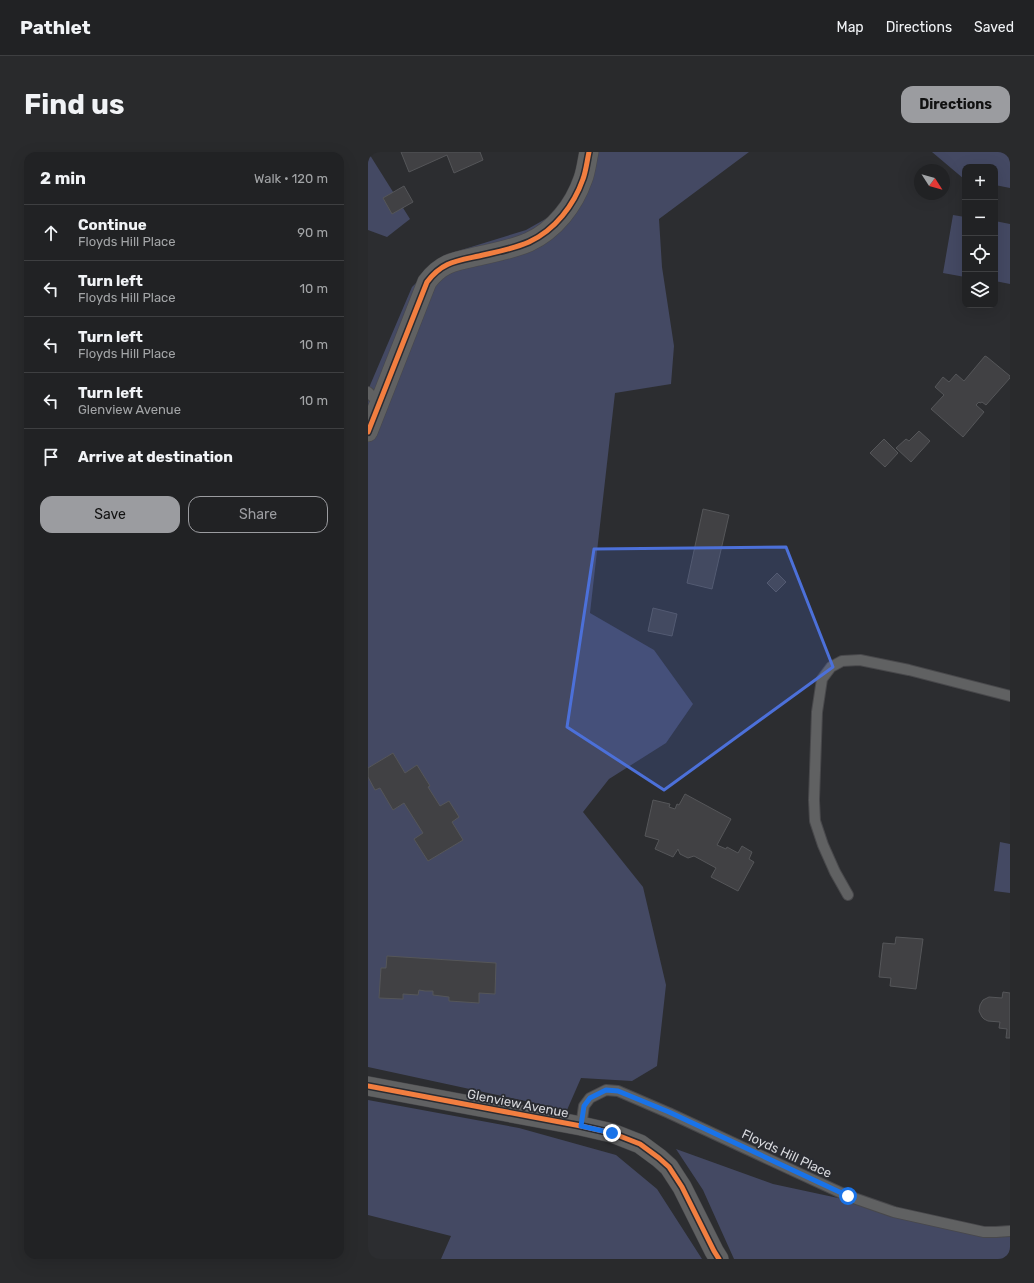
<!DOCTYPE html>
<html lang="en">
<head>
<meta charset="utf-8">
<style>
	body { margin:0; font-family:Rubik,sans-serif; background:#292a2c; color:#f1f3f6 }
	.controls { position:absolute; right:12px; top:12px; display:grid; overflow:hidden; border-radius:8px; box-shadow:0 4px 16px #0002 }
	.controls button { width:36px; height:36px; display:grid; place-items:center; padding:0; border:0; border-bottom:1px solid #3e3f41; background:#212224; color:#f1f3f6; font:20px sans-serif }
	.compass { position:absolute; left:546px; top:12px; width:36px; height:36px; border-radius:50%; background:#212224; box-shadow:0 4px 16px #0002; rotate:126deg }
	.stop { position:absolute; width:12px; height:12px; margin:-9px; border:3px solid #1a73e8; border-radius:50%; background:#fff }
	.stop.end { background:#1a73e8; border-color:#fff; box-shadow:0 1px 4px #0008 }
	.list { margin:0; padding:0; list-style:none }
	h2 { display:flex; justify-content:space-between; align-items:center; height:52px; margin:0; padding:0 16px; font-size:17px }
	h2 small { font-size:13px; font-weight:400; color:#a2a4a6 }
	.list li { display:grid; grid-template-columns:26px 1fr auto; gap:12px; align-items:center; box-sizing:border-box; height:56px; padding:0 16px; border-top:1px solid #3e3f41 }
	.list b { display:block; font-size:15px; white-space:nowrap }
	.list p { margin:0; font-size:13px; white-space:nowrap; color:#a2a4a6 }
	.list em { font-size:13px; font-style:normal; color:#a2a4a6 }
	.actions { display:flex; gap:8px; padding:12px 16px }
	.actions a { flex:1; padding:9px 0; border:1px solid #9b9ca0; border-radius:12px; text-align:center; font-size:14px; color:#9b9ca0 }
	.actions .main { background:#9b9ca0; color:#111 }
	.icon { flex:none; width:22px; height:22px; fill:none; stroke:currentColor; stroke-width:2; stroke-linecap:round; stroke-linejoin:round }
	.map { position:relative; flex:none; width:642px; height:1107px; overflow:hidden; border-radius:12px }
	header { display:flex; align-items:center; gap:24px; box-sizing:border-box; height:56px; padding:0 20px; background:#212224; border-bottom:1px solid #3e3f41 }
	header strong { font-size:19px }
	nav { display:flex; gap:22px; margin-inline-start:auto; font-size:14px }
	.intro { display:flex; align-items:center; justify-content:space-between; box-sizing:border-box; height:96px; padding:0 24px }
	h1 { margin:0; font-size:28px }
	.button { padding:10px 18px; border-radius:12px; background:#9b9ca0; color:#111; font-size:14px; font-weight:700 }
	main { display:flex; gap:24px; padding:0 24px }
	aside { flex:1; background:#212224; border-radius:12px; box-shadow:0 4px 16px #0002 }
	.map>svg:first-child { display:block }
	.green { fill:#444963 }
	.building { fill:#414144; stroke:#555659 }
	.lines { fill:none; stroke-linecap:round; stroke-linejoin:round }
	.lane-casing { stroke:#48484b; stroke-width:12 }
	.street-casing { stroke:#48484b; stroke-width:20 }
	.lane { stroke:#606162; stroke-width:10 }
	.street { stroke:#606162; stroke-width:19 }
	.cycleway-casing { stroke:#2a2c32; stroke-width:8 }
	.cycleway { stroke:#f27e40; stroke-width:5 }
	.route { stroke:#1a73e8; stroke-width:5 }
	.marked { fill:#4c70d9; fill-opacity:0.2; stroke:#4c70d9; stroke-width:3; stroke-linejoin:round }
	.labels { text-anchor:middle; stroke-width:3.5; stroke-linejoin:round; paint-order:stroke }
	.street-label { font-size:13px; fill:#d7d8dc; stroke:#2a2c32 }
</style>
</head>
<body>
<header>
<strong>Pathlet</strong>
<nav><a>Map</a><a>Directions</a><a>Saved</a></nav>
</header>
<div class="intro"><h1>Find us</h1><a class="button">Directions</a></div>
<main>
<aside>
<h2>2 min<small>Walk · 120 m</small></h2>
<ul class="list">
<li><svg class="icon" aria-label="ahead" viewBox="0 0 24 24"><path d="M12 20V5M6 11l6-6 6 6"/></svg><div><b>Continue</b><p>Floyds Hill Place</p></div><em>90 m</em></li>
<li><svg class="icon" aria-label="left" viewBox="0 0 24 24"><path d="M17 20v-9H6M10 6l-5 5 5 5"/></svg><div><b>Turn left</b><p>Floyds Hill Place</p></div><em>10 m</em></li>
<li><svg class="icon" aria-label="left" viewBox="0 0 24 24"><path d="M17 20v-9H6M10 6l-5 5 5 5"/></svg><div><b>Turn left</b><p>Floyds Hill Place</p></div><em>10 m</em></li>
<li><svg class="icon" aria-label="left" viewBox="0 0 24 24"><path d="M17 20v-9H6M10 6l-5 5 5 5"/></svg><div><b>Turn left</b><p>Glenview Avenue</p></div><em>10 m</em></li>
<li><svg class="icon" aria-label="arrive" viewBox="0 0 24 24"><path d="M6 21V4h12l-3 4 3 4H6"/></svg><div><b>Arrive at destination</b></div></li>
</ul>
<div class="actions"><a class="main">Save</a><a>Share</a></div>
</aside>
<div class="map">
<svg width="642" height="1107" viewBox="0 0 642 1107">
	<rect width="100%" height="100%" fill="#2c2d30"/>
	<path class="green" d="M0,0L42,67L19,85L0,78Z
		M212,0H381L291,67L294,115L306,194L303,232L247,241L222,461L286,498L325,552L298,591L241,627L215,660L275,735L298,833L289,914L264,929L213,926L199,958L0,915V238L44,135L77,103L158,78L188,61L212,18Z
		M564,0H642V36L627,33V15H597L596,27Z
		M585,63L597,65V125L575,121Z
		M627,69L642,72V132L627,129Z
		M632,690L642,692V741L626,739Z
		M0,948L151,976L248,1003L289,1037L334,1107H73L83,1084L0,1063Z
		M308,997L405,1032L628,1080L642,1079V1107H366L335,1038Z"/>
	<path class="building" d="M33,0H112L115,8L86,21L79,3L41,20Z
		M36,34L45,50L24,62L15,46Z
		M617,204L619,205L642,224V226L618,253L614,250L612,251L611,250L608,253L616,260L595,285L563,257L576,243L567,235L575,225L581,230L588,222L596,229Z
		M551,279L562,289L543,310L528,296L538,287L541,289Z
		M516,287L530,301L517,315L502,301Z
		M335,357L361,363L344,437L319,431Z
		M409,421L418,430L408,440L399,431Z
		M285,456L309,462L304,484L280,479Z
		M25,601L37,621L49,613L62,634L60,635L72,654L81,649L91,665L84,670L95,688L60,709L46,687L55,681L36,651L25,658L12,636L7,638L0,625V616Z
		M317,642L363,667L349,693L358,697L359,695L370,701L374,694L384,700L381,707L386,710L370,739L343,725L348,716L326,704L320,706L312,702L310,697L305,705L287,697L291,688L277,684L285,648L302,652L301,655L307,657L309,652L311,653Z
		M528,785L555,787L548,837L522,834L523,826L511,825L515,791L527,792Z
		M19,804L128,811L127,842L111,841V851L81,849V845L65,843V839H57L51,838L50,843L35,842V847L11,846L13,816H18Z
		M635,840L642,841V886H638L639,877L631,876L632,870L620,869L616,867L614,865L611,859L612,853L615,848L621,845L634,846Z"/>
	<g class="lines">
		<g class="lane-casing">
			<path id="lane" d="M0,240L11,251
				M480,743L467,720L455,693L447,669L446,648L449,560L454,527L463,515L474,509L492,508L541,518L642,544
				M213,974L216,954L222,946L238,938L250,939L301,961L480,1044L526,1060L616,1080H628L642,1079"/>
		</g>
		<g class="street-casing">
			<path id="street" d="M0,280L59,130C74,110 88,109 111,104C128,100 145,97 161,90C187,78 206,53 215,27C218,19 219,9 221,0
				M0,934L213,974L244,981L272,992L291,1006L301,1015L314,1035L346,1099L351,1107"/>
		</g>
		<use href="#lane" class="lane"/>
		<use href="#street" class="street"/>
		<g class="cycleway-casing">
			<path id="cycleway" d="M0,280L59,130C74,110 88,109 111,104C128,100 145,97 161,90C187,78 206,53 215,27C218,19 219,9 221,0
				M0,934L213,974L244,981L272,992L291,1006L301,1015L314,1035L346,1099L351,1107"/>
		</g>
		<use href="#cycleway" class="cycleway"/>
	</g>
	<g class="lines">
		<path class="route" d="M244,981L213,974L216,954L222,946L238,938L250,939L301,960L480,1044"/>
	</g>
	<path class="marked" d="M418,395L465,515L296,638L199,575L226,397Z"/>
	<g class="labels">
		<g class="street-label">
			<text transform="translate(150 951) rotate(11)" y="5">Glenview Avenue</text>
			<text transform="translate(419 1001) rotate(25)" y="5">Floyds Hill Place</text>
		</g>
	</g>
</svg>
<div class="controls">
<button>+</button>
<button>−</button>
<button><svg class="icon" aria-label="locate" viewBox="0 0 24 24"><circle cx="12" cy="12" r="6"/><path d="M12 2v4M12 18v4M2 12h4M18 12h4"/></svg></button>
<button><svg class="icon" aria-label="layers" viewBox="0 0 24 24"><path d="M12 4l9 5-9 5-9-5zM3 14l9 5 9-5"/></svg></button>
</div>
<svg class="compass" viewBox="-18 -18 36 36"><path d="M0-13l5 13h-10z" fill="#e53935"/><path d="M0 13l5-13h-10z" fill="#a2a4a6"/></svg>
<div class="stop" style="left:480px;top:1044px"></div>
<div class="stop end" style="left:244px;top:981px"></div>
</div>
</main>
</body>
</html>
